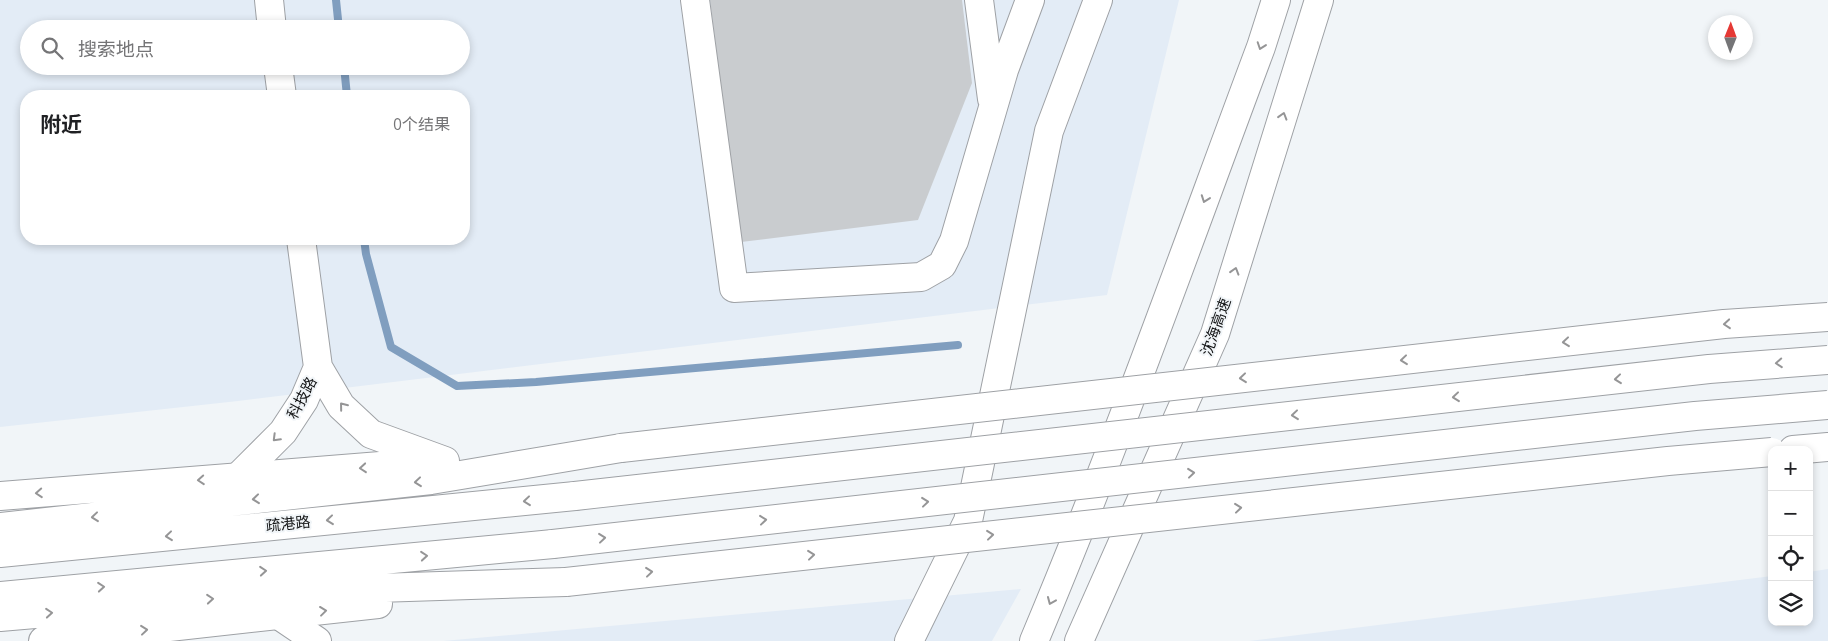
<!DOCTYPE html>
<html lang="zh">
<head>
<meta charset="utf-8">
<style>
	body { margin:0; font-family:Ubuntu,"Noto Sans SC",sans-serif; background:#f2f2f2; color:#202124 }
	.controls { position:absolute; right:15px; bottom:15px; display:grid; overflow:hidden; border-radius:10px; box-shadow:0 2px 8px #0003 }
	.controls button { width:45px; height:45px; display:grid; place-items:center; padding:0; border:0; border-bottom:1px solid #e0e0e0; background:#fff; color:#202124; font:25px sans-serif }
	.compass { position:absolute; left:1708px; top:15px; width:45px; height:45px; border-radius:50%; background:#fff; box-shadow:0 2px 8px #0003; rotate:1deg }
	.list { margin:0; padding:0; list-style:none }
	h2 { display:flex; justify-content:space-between; align-items:center; height:65px; margin:0; padding:0 20px; font-size:21px }
	h2 small { font-size:16px; font-weight:400; color:#757577 }
	.icon { flex:none; width:28px; height:28px; fill:none; stroke:currentColor; stroke-width:2; stroke-linecap:round; stroke-linejoin:round }
	.map { position:relative; flex:none; width:1828px; height:641px; overflow:hidden }
	.search { position:absolute; background:#fff; box-shadow:0 2px 8px #0003; left:20px; top:20px; width:450px; height:55px; display:flex; align-items:center; gap:12px; box-sizing:border-box; padding:0 18px; border-radius:28px; color:#757577; font-size:19px }
	.panel { position:absolute; background:#fff; box-shadow:0 2px 8px #0003; left:20px; top:90px; width:450px; height:155px; border-radius:20px }
	.map>svg:first-child { display:block }
	.built { fill:#e3ecf6; fill-rule:evenodd }
	.lines { fill:none; stroke-linecap:round; stroke-linejoin:round }
	.stream { stroke:#809ebf; stroke-width:8 }
	.building { fill:#c9cccf }
	.minor-casing { stroke:#9ea1a5; stroke-width:30 }
	.major-casing { stroke:#9ea1a5; stroke-width:30 }
	.highway-casing { stroke:#9ea1a5; stroke-width:30 }
	.minor { stroke:#fff; stroke-width:28 }
	.major { stroke:#fff; stroke-width:28 }
	.highway { stroke:#fff; stroke-width:28 }
	.major-bridge-casing { stroke:#9ea1a5; stroke-width:30; stroke-linecap:butt }
	.major-bridge { stroke:#fff; stroke-width:28 }
	.oneway { stroke:#959596 }
	.labels { text-anchor:middle; stroke-width:4; stroke-linejoin:round; paint-order:stroke }
	.street-label { font-size:15px; fill:#131415; stroke:#f1f5f8 }
</style>
</head>
<body>
<div class="map">
<svg width="1828" height="641" viewBox="0 0 1828 641">
	<rect width="100%" height="100%" fill="#f1f5f8"/>
	<path class="built" d="M0,0H1179L1107,295L238,401L0,427ZM29,29H461V66H29ZM26,96H464V239H26Z
		M1828,569V641H1249L1772,576V622H1809V572Z
		M1021,589L992,641H443Z"/>
	<g class="lines">
		<path class="stream" d="M336,0L339,29
			M344,66L347,96
			M364,239L366,254L391,347L457,386L536,382L958,345"/>
	</g>
	<path class="building" d="M710,0H962L972,83L918,220L741,242Z"/>
	<g class="lines">
		<g class="minor-casing">
			<path id="minor" d="M269,0L272,29
				M695,0L734,288L921,277L942,265L954,241L1004,70L1030,0
				M979,0L992,99
				M278,66L282,96
				M318,367L341,406L371,434L445,461
				M237,478L283,432L304,400L318,367L301,239
				M280,616L317,641
				M909,641L968,521L1049,131L1098,0"/>
		</g>
		<g class="major-casing">
			<path id="major" d="M1793,450L1828,447
				M0,496L418,463
				M0,527L431,480L621,448
				M0,553L575,496
				M0,596L553,544
				M0,617L315,590L566,582
				M43,641L378,604"/>
		</g>
		<g class="highway-casing">
			<path id="highway" d="M1034,641C1116,446 1187,245 1261,47L1276,0
				M1079,641L1215,334L1319,0"/>
		</g>
		<use href="#minor" class="minor"/>
		<use href="#major" class="major"/>
		<use href="#highway" class="highway"/>
		<g class="major-bridge-casing">
			<path id="major-bridge" d="M621,448L1724,324L1828,317
				M575,496L1709,369L1828,360
				M553,544L1695,416L1828,405
				M566,582L1668,461L1772,452"/>
		</g>
		<use href="#major-bridge" class="major-bridge"/>
	</g>
	<defs><path id="oneway-chevron" d="M-2-3.5L2.5 0L-2 3.5" fill="none" stroke-width="1.6" stroke-linecap="round" stroke-linejoin="round" transform="scale(1.25)"/></defs>
	<g class="oneway">
		<use href="#oneway-chevron" transform="translate(1261 46) rotate(109)"/>
		<use href="#oneway-chevron" transform="translate(1283 116) rotate(-73)"/>
		<use href="#oneway-chevron" transform="translate(1205 199) rotate(110)"/>
		<use href="#oneway-chevron" transform="translate(1235 271) rotate(-73)"/>
		<use href="#oneway-chevron" transform="translate(1727 324) rotate(175)"/>
		<use href="#oneway-chevron" transform="translate(1566 342) rotate(174)"/>
		<use href="#oneway-chevron" transform="translate(1404 360) rotate(174)"/>
		<use href="#oneway-chevron" transform="translate(1779 363) rotate(176)"/>
		<use href="#oneway-chevron" transform="translate(1243 378) rotate(174)"/>
		<use href="#oneway-chevron" transform="translate(1618 379) rotate(174)"/>
		<use href="#oneway-chevron" transform="translate(1456 397) rotate(174)"/>
		<use href="#oneway-chevron" transform="translate(343 406) rotate(-129)"/>
		<use href="#oneway-chevron" transform="translate(1295 415) rotate(174)"/>
		<use href="#oneway-chevron" transform="translate(276 438) rotate(135)"/>
		<use href="#oneway-chevron" transform="translate(363 468) rotate(175)"/>
		<use href="#oneway-chevron" transform="translate(1191 473) rotate(-6)"/>
		<use href="#oneway-chevron" transform="translate(201 480) rotate(176)"/>
		<use href="#oneway-chevron" transform="translate(418 482) rotate(174)"/>
		<use href="#oneway-chevron" transform="translate(39 493) rotate(176)"/>
		<use href="#oneway-chevron" transform="translate(256 499) rotate(174)"/>
		<use href="#oneway-chevron" transform="translate(527 501) rotate(174)"/>
		<use href="#oneway-chevron" transform="translate(925 502) rotate(-6)"/>
		<use href="#oneway-chevron" transform="translate(1238 508) rotate(-6)"/>
		<use href="#oneway-chevron" transform="translate(95 517) rotate(174)"/>
		<use href="#oneway-chevron" transform="translate(330 520) rotate(174)"/>
		<use href="#oneway-chevron" transform="translate(763 520) rotate(-6)"/>
		<use href="#oneway-chevron" transform="translate(990 535) rotate(-6)"/>
		<use href="#oneway-chevron" transform="translate(169 536) rotate(174)"/>
		<use href="#oneway-chevron" transform="translate(602 538) rotate(-6)"/>
		<use href="#oneway-chevron" transform="translate(811 555) rotate(-6)"/>
		<use href="#oneway-chevron" transform="translate(424 556) rotate(-5)"/>
		<use href="#oneway-chevron" transform="translate(263 571) rotate(-5)"/>
		<use href="#oneway-chevron" transform="translate(649 572) rotate(-6)"/>
		<use href="#oneway-chevron" transform="translate(101 587) rotate(-5)"/>
		<use href="#oneway-chevron" transform="translate(210 599) rotate(-5)"/>
		<use href="#oneway-chevron" transform="translate(1051 601) rotate(113)"/>
		<use href="#oneway-chevron" transform="translate(323 611) rotate(-7)"/>
		<use href="#oneway-chevron" transform="translate(49 613) rotate(-5)"/>
		<use href="#oneway-chevron" transform="translate(144 630) rotate(-6)"/>
	</g>
	<g class="labels">
		<g class="street-label">
			<text transform="translate(1216 327) rotate(-70)" y="5">沈海高速</text>
			<text transform="translate(302 398) rotate(-62)" y="5">科技路</text>
			<text transform="translate(288 524) rotate(-6)" y="5">疏港路</text>
		</g>
	</g>
</svg>
<div class="controls">
<button>+</button>
<button>−</button>
<button><svg class="icon" aria-label="locate" viewBox="0 0 24 24"><circle cx="12" cy="12" r="6"/><path d="M12 2v4M12 18v4M2 12h4M18 12h4"/></svg></button>
<button><svg class="icon" aria-label="layers" viewBox="0 0 24 24"><path d="M12 4l9 5-9 5-9-5zM3 14l9 5 9-5"/></svg></button>
</div>
<svg class="compass" viewBox="-18 -18 36 36"><path d="M0-13l5 13h-10z" fill="#e53935"/><path d="M0 13l5-13h-10z" fill="#757577"/></svg>
<div class="search"><svg class="icon" aria-label="search" viewBox="0 0 24 24"><circle cx="10" cy="10" r="6"/><path d="M15 15l6 6"/></svg>搜索地点</div>
<section class="panel">
<h2>附近<small>0个结果</small></h2>
<ul class="list">
</ul>
</section>
</div>
</body>
</html>
